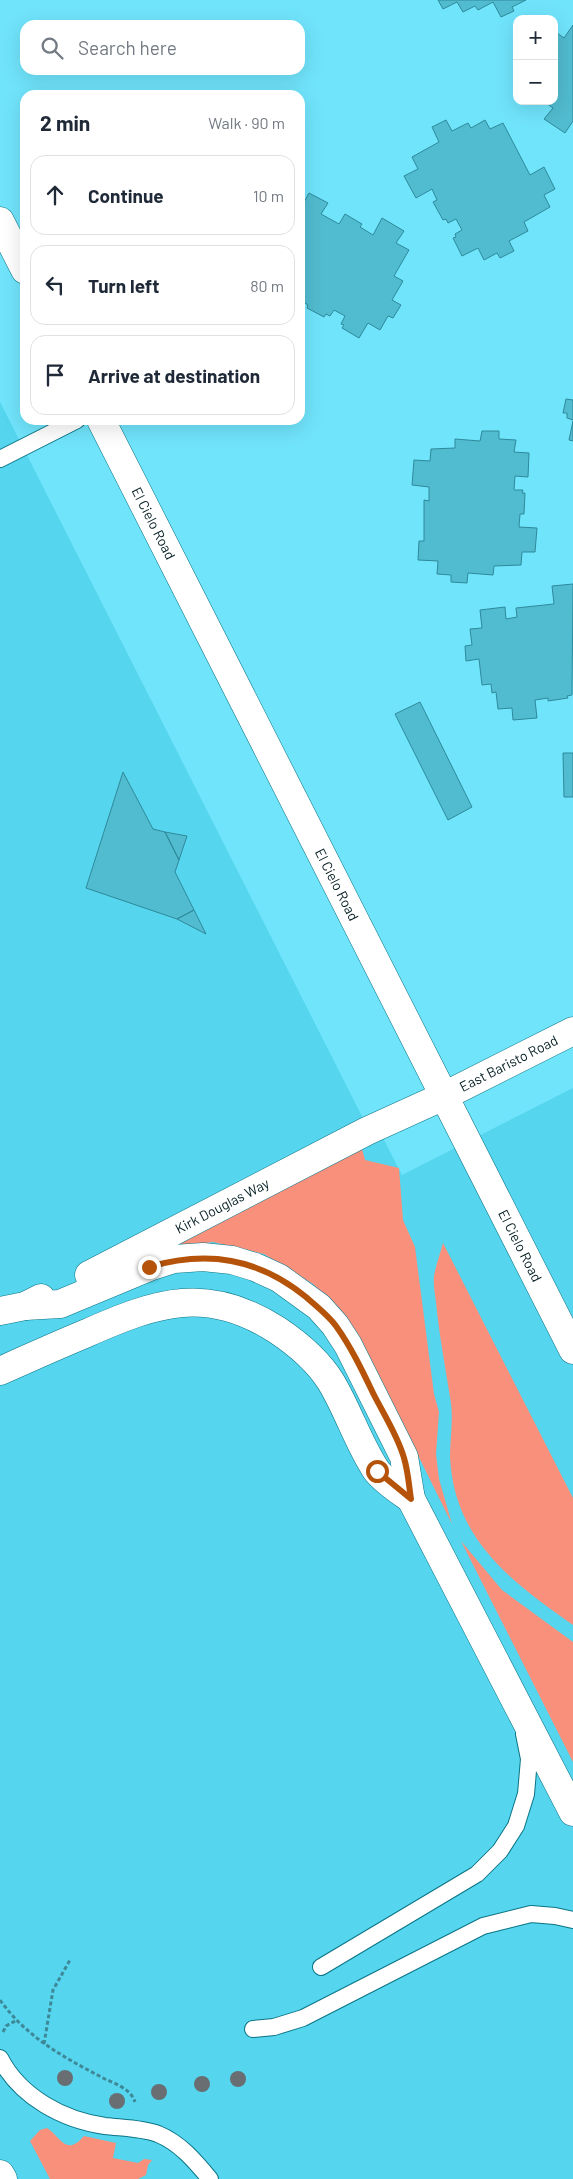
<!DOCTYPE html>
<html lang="en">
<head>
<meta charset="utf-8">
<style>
	body { margin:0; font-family:Barlow,sans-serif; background:#f6f6f7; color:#1f2937 }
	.controls { position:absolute; right:15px; top:15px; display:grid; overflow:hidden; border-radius:10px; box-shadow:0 5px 20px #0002 }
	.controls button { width:45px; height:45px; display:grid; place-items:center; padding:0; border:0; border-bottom:1px solid #e0e1e3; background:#fff; color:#1f2937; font:25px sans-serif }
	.stop { position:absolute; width:15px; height:15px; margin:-11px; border:4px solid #b45309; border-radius:50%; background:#fff }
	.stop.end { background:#b45309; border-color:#fff; box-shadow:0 1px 5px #0008 }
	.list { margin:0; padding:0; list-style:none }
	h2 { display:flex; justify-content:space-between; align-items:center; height:65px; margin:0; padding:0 20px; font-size:21px }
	h2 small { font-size:16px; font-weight:400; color:#747a83 }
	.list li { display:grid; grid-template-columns:32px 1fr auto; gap:15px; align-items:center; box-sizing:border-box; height:80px; margin:0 10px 10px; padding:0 10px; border:1px solid #e0e1e3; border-radius:15px }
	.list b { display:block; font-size:19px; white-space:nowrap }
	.list em { font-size:16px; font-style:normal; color:#747a83 }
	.icon { flex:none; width:28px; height:28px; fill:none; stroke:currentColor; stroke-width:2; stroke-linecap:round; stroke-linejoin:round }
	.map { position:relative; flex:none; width:573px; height:2179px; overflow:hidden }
	.search { position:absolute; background:#fff; box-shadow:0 5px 20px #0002; left:20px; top:20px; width:285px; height:55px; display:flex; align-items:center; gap:12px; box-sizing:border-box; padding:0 18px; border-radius:15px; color:#747a83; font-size:19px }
	.panel { position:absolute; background:#fff; box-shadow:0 5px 20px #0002; left:20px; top:90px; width:285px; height:335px; border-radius:15px }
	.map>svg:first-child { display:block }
	.built { fill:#55d5ee }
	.green { fill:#f9907b }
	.building { fill:#51bbcf; stroke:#2e8a9b }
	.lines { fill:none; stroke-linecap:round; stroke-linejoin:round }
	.service-casing { stroke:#0a7485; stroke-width:18 }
	.tertiary-casing { stroke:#0a7485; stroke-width:29 }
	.secondary-casing { stroke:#0a7485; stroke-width:29 }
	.path { stroke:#3e8998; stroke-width:3; stroke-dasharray:4 2.5; stroke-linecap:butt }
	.service { stroke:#fff; stroke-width:16 }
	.tertiary { stroke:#fff; stroke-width:28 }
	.secondary { stroke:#fff; stroke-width:28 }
	.tree { fill:#686e72 }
	.route { stroke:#b45309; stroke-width:6 }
	.labels { text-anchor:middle; stroke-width:4; stroke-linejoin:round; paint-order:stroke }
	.street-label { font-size:14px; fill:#031d22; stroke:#70e4fb }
</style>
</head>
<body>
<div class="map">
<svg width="573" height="2179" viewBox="0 0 573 2179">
	<rect width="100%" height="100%" fill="#70e4fb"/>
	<path class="built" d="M0,402L374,1140L382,1136L402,1175L573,1088V2179H0Z"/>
	<path class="green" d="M362,1149L365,1160L399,1168L403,1220L415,1247L434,1394L439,1412L436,1454L439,1479L452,1524L358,1334L343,1313L313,1284L264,1254L213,1242L174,1247Z
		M443,1243L573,1498V1625C512,1582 454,1540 450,1457C450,1437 454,1418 450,1397C445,1365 439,1334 436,1302C435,1294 433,1284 434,1276C436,1265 440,1254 443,1243Z
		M461,1541L502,1590L573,1642V1762Z
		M47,2128C61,2137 66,2157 84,2136L116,2143L113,2158L138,2163L144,2159L152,2160L148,2165L146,2175L138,2179H50L30,2141L40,2130Z"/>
	<path class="building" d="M438,0H526L512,7L514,11L501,17L493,2L478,10L475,6L463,12L457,2L443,9Z
		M573,25V121L565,133L544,119L553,108L543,101H554V58L558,52L554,50V37L557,33L564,38Z
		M446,120L452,131L468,123L471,128L485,120L490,129L503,123L530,175L544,167L555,189L544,195L550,207L524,222L528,231L509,241L514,251L500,258L497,253L484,260L478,248L462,256L453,238L456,237L455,234L462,230L456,219L448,223L446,219L443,220L433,202L437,200L432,189L416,198L404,176L418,169L412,157L439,142L432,127Z
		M309,193L328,203L321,214L339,224L345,214L362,224L360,227L373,235L382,218L404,231L396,243L409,250L394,276L403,281L392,300L401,305L393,318L388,316L380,330L368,323L359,338L342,328L344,325L341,324L345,316L334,310L330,316L326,314L324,317L307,308L308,305L300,300V209Z
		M566,399L573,400V420L567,418V413H563Z
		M573,421V441L569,440Z
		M482,431H499V439L516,440L514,452L529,453L528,477L515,476L514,490H523L522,493H525L524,514H520L519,527L537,528L535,552H522L521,565L494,566L493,575L468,573L467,583L451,582V575L437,574L438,561L418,560L419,541H424V500L429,501V487L412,485L414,460L430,461L431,449L455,448V439L480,441Z
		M573,584L572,695L567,696L568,698L548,701V698L535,700L537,718L513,720L512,708L498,709L496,692L492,693L491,684L482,685L479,659L466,661L465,646L472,645L470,629L482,628L480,610L505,607L506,619L517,617L516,608L554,604L552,586Z
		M420,702L472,807L448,820L395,714Z
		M563,753H573V797H564Z
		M123,772L153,829L165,832L179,860L175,872L194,910L177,919L86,888Z
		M165,832L187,836L179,860Z
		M194,910L206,934L177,919Z"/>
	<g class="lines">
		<g class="service-casing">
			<path id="service" d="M0,459L77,420
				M321,1967L477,1874L500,1851L516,1826L526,1794L529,1759L524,1734
				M253,2029L274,2027L303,2018L483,1926L531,1914L555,1916L573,1920
				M0,2058C20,2097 63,2120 105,2126C122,2128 142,2128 158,2134C180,2143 195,2161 210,2179"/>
		</g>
		<g class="tertiary-casing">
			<g id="tertiary">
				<path id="s1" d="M89,1275L367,1131L444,1096L573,1031"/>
				<path d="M25,1306L60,1304L149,1267L174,1259L203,1257L232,1260L255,1267L279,1278L319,1307L335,1325L348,1345L404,1457L411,1499L573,1812"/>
				<path d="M0,1311L25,1306L41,1298"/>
				<path d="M0,1371C29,1358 58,1345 87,1333C157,1302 207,1285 277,1330C298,1344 318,1361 331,1382C348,1410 358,1443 376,1470C384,1481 400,1491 411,1499"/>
				<path d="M0,2174L3,2179"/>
			</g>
		</g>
		<g class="secondary-casing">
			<g id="secondary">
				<path d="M0,221L25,270"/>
				<path id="s2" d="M101,420L573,1350"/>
			</g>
		</g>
		<path class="path" d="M0,2000C27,2038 65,2058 105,2079C116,2084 131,2089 135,2102
			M3,2032L6,2026L17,2020
			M44,2044L53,1990L70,1960"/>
		<use href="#service" class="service"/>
		<use href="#tertiary" class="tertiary"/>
		<use href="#secondary" class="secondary"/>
	</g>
	<g class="tree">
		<circle cx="65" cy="2078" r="8"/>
		<circle cx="238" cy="2079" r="8"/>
		<circle cx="202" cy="2084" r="8"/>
		<circle cx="159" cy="2092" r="8"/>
		<circle cx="117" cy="2101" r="8"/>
	</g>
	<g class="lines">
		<path class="route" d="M149,1267C207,1250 258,1258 306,1297C316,1306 328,1315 336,1326C351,1347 362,1370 373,1393C383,1413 398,1436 404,1458C408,1471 409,1486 411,1499L377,1471"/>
	</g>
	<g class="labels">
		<g class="street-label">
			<text dy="5" stroke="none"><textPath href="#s2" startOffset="116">El Cielo Road</textPath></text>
			<text dy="5" stroke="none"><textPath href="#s2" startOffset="521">El Cielo Road</textPath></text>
			<text dy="5" stroke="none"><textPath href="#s1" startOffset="470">East Baristo Road</textPath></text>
			<text dy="5" stroke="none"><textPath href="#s1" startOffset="150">Kirk Douglas Way</textPath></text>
			<text dy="5" stroke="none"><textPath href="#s2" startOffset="926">El Cielo Road</textPath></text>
		</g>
	</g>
</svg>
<div class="controls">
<button>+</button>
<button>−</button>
</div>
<div class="stop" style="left:377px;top:1471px"></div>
<div class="stop end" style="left:149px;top:1267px"></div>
<div class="search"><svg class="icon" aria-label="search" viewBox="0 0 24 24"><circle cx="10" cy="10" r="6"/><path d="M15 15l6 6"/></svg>Search here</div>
<section class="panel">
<h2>2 min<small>Walk · 90 m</small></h2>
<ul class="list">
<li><svg class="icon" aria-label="ahead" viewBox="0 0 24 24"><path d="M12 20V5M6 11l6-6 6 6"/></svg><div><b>Continue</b></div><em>10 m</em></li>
<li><svg class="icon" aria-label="left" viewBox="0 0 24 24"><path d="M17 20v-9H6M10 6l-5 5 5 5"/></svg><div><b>Turn left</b></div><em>80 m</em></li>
<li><svg class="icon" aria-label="arrive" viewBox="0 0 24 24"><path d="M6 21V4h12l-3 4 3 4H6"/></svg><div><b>Arrive at destination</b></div></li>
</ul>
</section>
</div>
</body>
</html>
